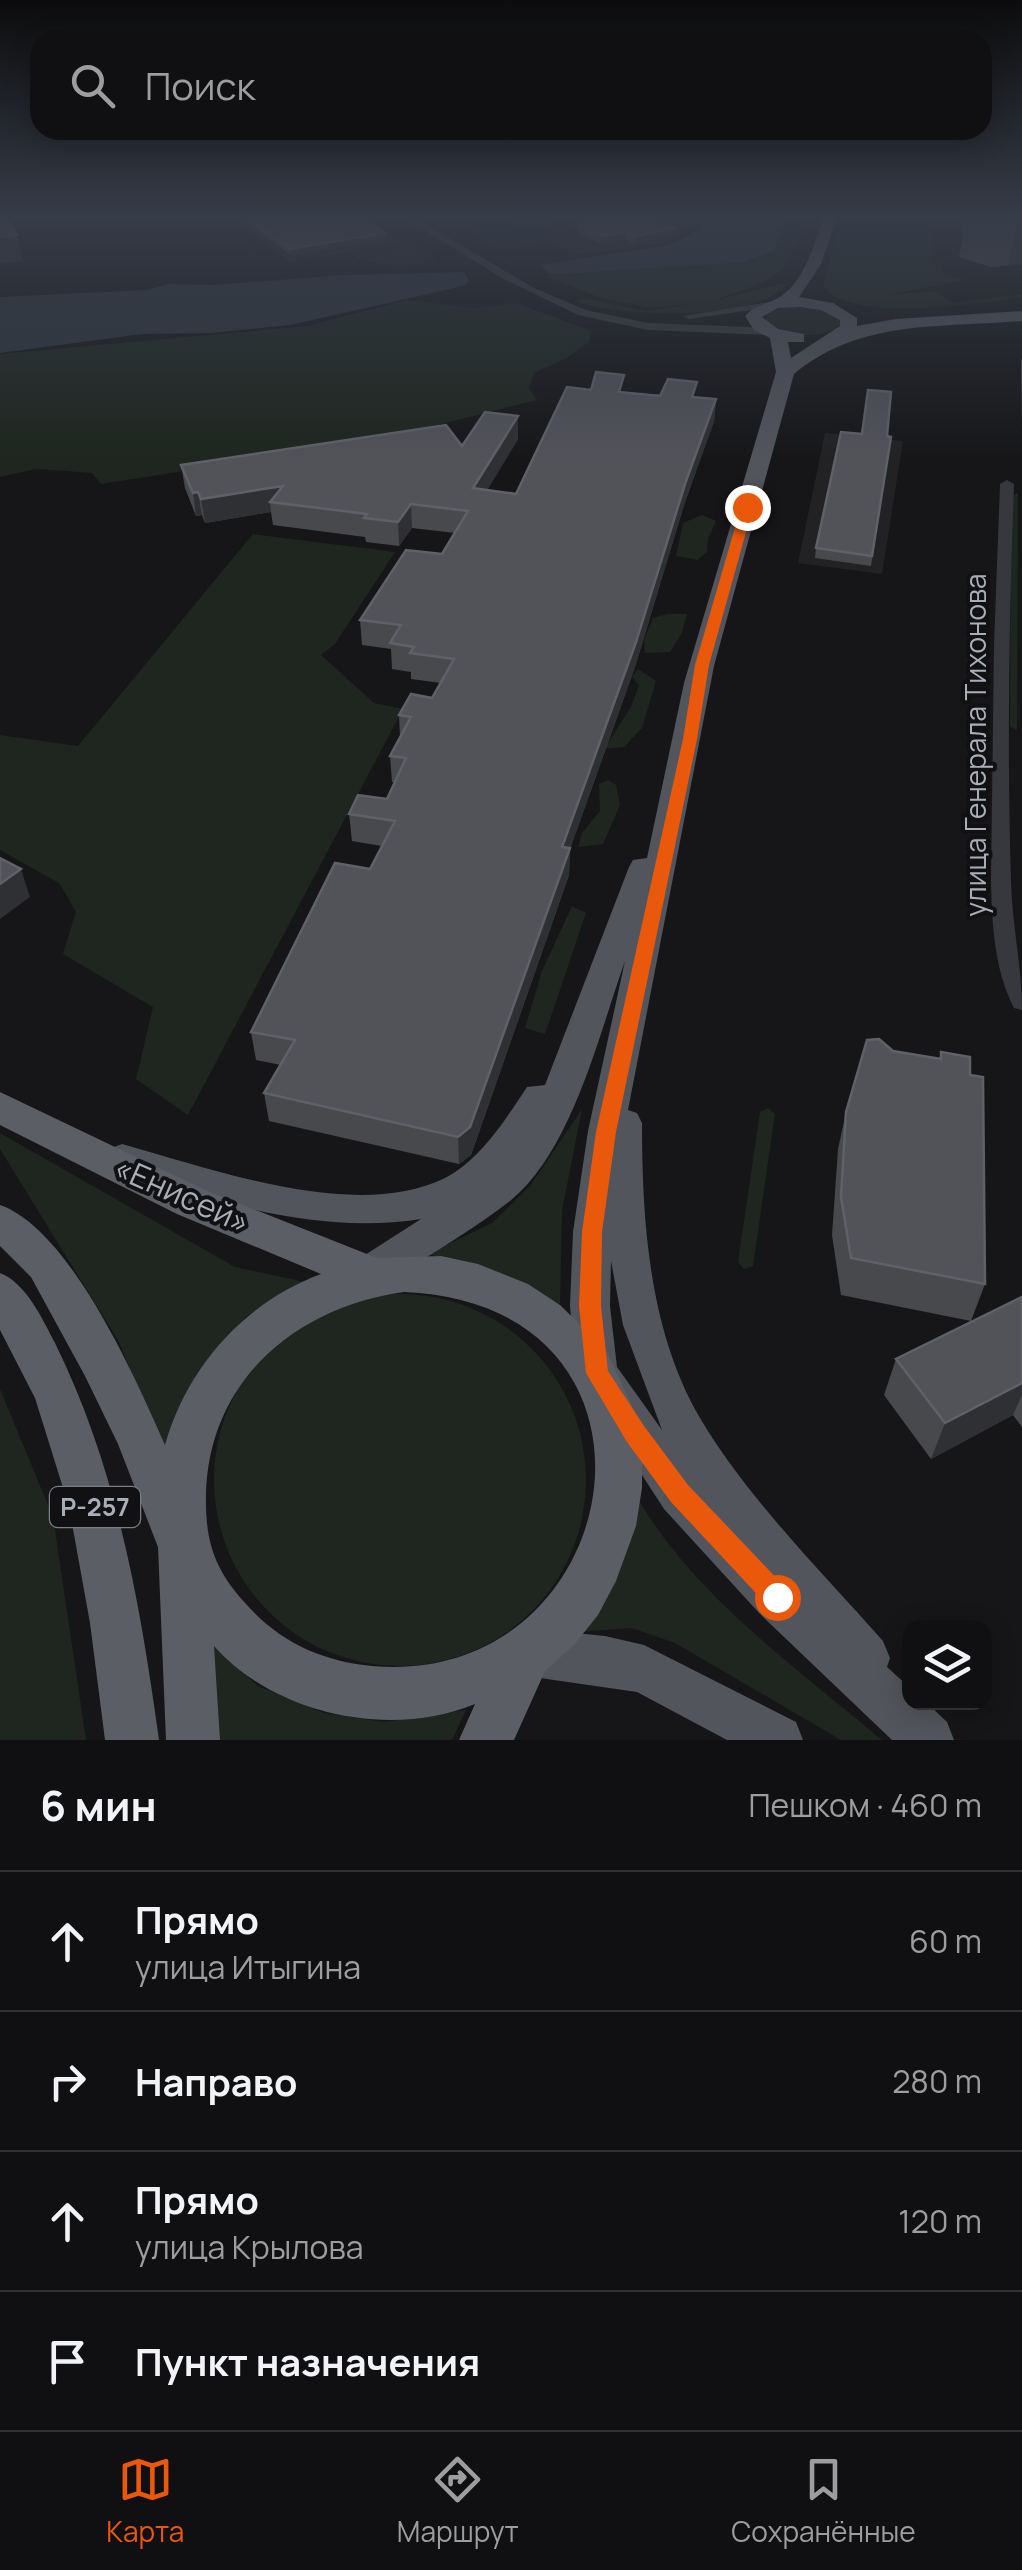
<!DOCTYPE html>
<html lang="ru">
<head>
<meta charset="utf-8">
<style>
	body { margin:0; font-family:Manrope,sans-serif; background:#19191b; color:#f1f3f6 }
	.controls { position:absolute; right:30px; bottom:30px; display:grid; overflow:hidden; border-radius:20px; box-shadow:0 5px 25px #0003 }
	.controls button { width:90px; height:90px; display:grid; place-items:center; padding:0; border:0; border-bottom:2px solid #303032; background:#101012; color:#f1f3f6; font:50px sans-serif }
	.stop { position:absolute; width:30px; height:30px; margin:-22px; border:8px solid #ea580c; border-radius:50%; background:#fff }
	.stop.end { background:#ea580c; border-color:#fff; box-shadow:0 2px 10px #0008 }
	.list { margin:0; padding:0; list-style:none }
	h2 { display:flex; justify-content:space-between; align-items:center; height:130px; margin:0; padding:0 40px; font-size:42px }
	h2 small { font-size:32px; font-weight:400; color:#9c9d9f }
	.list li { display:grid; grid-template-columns:65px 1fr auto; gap:30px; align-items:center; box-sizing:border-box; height:140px; padding:0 40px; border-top:2px solid #303032 }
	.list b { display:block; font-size:38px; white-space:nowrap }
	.list p { margin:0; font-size:32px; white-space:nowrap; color:#9c9d9f }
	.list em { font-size:32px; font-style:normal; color:#9c9d9f }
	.icon { flex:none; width:55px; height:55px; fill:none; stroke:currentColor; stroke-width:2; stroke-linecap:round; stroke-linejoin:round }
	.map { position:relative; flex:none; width:1022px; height:1740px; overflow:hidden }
	.search { position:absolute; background:#101012; box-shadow:0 5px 25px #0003; left:30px; right:30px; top:30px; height:110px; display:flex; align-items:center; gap:25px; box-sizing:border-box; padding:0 35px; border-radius:30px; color:#9c9d9f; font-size:38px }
	.sheet { height:690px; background:#101012 }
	nav { display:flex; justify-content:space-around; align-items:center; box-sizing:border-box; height:140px; border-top:2px solid #303032; background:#101012; font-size:28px; color:#9c9d9f }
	nav a { display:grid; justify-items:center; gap:5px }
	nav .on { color:#ea580c }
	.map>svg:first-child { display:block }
	.built { fill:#222225 }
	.green { fill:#1e261f }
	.water { fill:#2c353c }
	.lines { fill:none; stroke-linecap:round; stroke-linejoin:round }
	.minor { fill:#37383d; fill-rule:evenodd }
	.primary { fill:#53555c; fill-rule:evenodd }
	.trunk { fill:#5b5e65; fill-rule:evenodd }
	.wall { fill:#47494d }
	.shaded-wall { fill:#2f3033 }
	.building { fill:#525359; stroke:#5f6168; stroke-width:2.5 }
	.route { fill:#ea580c }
	.labels { text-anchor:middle; stroke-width:8; stroke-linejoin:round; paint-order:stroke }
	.shield { fill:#111113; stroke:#7b7e86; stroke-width:2.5 }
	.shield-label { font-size:25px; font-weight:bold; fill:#a8adb8 }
	.street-label { font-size:28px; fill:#a8adb8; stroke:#111113 }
	.near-street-label { font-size:32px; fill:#a8adb8; stroke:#111113 }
</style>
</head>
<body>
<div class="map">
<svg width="1022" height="1740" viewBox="0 0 1022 1740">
	<rect width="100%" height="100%" fill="#161618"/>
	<path class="built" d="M233,218H361L402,244L289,262Z
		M498,218H697L689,231L663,243L574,255Z
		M825,433L903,441L882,574L798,563Z"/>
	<path class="green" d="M565,218H610L514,251L500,250L471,232C500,220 537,234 565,218Z
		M788,218H808C783,283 776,277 716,300L789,282C760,324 620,316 576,302L582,298L645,311L703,303L651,308L601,298L545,276L752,261L775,251Z
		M841,218H933V262L941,263L942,274L965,280L886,295L936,291L953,303L1022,294V298C977,302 853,325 823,286Z
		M410,244L430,251L435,262C405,267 382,267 354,257L362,251C378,252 393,246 410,244Z
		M407,300L473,308L516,303L591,331L589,342L568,357L534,373L529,388L537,400L375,441L101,484L92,473L36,469L0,477V354L308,326Z
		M787,307L822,309L839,318L841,324C822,342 783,336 765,321L767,313Z
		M1018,492L1017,731L1010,726L1011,497Z
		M702,515L716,521L708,539L707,552L697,560L676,556L683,523Z
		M253,534L395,552L335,644L321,655L374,703L403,709L188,1115L136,1079L153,1007L63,954L76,912L59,883L0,850V735L78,746Z
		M667,614H687L682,633L670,652L645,653L644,640L653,618Z
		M638,669L656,681L642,728L624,747L604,749L631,707L639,685L632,677Z
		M608,780L616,785L620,805L603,844L578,847L582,833L600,811L599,784Z
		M572,906L586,913L545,1034L525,1028L542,971Z
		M768,1108L775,1114L753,1266L744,1269L738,1262L760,1112Z
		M582,1109L562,1211L560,1304L495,1271L428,1254L492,1223L530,1186Z
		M0,1133L235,1267L305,1282L247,1316L208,1359L164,1454L119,1342L0,1149Z
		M214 1480a186 186 0 1 1 372 0a186 186 0 1 1-372 0Z
		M0,1389L53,1517L86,1740H0Z
		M637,1497C693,1595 797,1668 882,1740H841L675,1643L632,1628L578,1632C614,1591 629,1551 637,1497Z
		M205,1637L258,1686L324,1713L384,1722L466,1710L452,1740H215Z"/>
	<path class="water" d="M703,218H787L774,251L745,262L550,275L540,265L668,245L695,232Z
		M464,272L469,281L463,286L290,325L212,333L142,334L0,353V297L147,290L168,284L214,285L344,275Z"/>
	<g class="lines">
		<path class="minor" d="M404,218H415L534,288L586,310L648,323L749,327L775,332L769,335L648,330L578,315L502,278Z
			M776,301L782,304L780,306L689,319L683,316Z
			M1007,480L1014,484C1009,616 1007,749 1011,881C1012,925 1022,966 1022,1010L1014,1008C994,969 992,923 991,881L994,645L1000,484Z"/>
		<path class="primary" d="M823,218H837L821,264L799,297L833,303L857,318V326L896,319L1022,311V321C941,328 860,319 794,374L714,666L628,1110L637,1113L642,1123C642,1221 649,1331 700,1418C749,1500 820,1570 883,1641L890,1658L887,1667L910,1688V1702H926L947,1722L954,1740H892L760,1614L664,1509L576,1373L570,1306L573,1232L588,1131L625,961C599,1034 572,1151 510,1201C470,1232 424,1258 382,1286L368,1291L354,1286L348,1274L354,1262L421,1219C317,1235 221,1202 122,1174L109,1169L104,1159L109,1149L122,1144C213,1169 355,1222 445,1178C481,1159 505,1120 527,1087L545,1085L629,867L633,860L647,858L684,683L776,372L770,338L754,330L745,316C756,304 767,305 780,297C804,282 815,243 823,218ZM800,307L821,310L840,320V326L791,358L788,342H804V334L778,329L762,317L778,308ZM611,1261L623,1325L662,1430L617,1367L610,1306Z
			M526,1628L605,1636L644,1645L796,1722L803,1740H727L637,1692L526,1676L509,1669L502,1652L509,1635Z"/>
		<path class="trunk" d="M0,1092L205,1190L377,1258L441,1256L478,1264L528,1284L560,1305L606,1350L635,1412L642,1450V1488L636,1526L616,1581L598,1615L574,1645L545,1671L514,1740H459L475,1704C391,1739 275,1715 214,1646L220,1740H166L158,1547L118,1444L85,1376L31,1277L0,1246V1205C70,1229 136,1379 165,1445C187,1367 245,1302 321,1274L177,1214L0,1125ZM404,1292C696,1304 628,1689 372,1666C321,1661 280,1642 246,1604C214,1569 205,1541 206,1494C209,1380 296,1307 404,1292Z
			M0,1273C26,1283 42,1318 55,1343C117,1469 140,1602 159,1740H105L90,1623L69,1507L35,1398L0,1330Z"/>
	</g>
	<path class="wall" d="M240,218H362L385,233V240L291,255Z
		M577,218H667L658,223L673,234L634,244L625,239L599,243L578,232V225L593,220Z
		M960,218H1022V264L991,267L959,257L963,235Z
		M1022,358V429L1021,361Z
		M623,392L716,399L714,421L684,505L635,667L570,849L569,875L471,1155L459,1164L269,1121L264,1093L281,1065L256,1060L251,1032L370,869L382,846L352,841L349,814L387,799L395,782H392L390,756L400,737L399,715L432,698L441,683L411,679V672L392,669L391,649L362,645L360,620L442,554L455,533L412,528L399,546L366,542L365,537L273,525L271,512L205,523L202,515L196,516L185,488L181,465L462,446L518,416V439L487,490L516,494Z
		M887,436L891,437L871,566L815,558L816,548Z
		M893,1051L939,1059L941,1052L970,1075L985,1284L971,1321L841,1295L832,1235L838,1149L846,1112Z
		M1022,1297V1427L1013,1415L931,1459L884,1395L896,1359Z"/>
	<path class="shaded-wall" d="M655,218H667L650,227V220Z
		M1019,218H1022V264L1008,266Z
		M674,228L673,234L634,244V237Z
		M625,232V239L599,243L600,236Z
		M385,233V240L291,255L290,249Z
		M17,235L23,261L0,264V237Z
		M716,399L714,421L684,505L635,667L570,849L569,875L471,1155L459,1164L458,1137L562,847L686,481Z
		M518,416V439L474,512L473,488Z
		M283,486L270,502L271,512L205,523L201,499Z
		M198,492L202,515L196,516L193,493Z
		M411,504L412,528L399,546L398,522Z
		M21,869L30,897L0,919V884Z
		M1022,1383V1395L1013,1415L931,1459L945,1423Z"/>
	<path class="building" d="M0,218H6L17,235L0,237Z
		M248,218H362L385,233L290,249Z
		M599,218H655L650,220L674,228L634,237L625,232L600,236L578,225Z
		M596,372L624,375L619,392L660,396L668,379L697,382L692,397L716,399L686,481L636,642L562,847L570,848L470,1127L458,1137L264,1093L295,1040L251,1032L335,863L370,869L395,821L349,814L358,795L387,799L406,758L390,756L411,717L399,715L411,694L432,698L454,659L410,653L414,647L390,643L401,625L360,620L406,550L442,554L468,511L411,504L398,522L364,518L367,514L270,502L283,486L201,499L198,492L193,493L181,465L446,425L462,446L485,412L518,416L473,488L516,494L567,387L591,390Z
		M868,390L891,392L887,436L891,437L872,556L816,548L841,432L862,434Z
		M0,858L21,869L0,884Z
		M879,1039L893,1051L941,1059V1052L970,1057V1075L983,1077L985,1284L851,1258L841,1197L846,1112L867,1040Z
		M1022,1297V1383L945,1423L896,1359Z"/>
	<linearGradient id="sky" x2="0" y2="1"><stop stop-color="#0c0c0d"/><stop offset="0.47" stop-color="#363c48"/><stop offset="1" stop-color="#363c48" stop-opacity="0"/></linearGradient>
	<rect width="1022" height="461" fill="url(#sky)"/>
	<path class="route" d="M747,503L753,507L709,665L697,739L616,1132L602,1232L601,1306L608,1371L644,1426L688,1485L786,1588L790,1597L786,1606L777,1610L768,1606L671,1502L627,1442L586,1373L579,1306L582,1232L596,1132L683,739L695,665L741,507Z"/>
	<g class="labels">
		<rect class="shield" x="50" y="1487" width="90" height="40" rx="8"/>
		<g class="shield-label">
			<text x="95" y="1516">Р-257</text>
		</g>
		<g class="street-label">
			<text transform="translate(976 745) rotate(-90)" y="10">улица Генерала Тихонова</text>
		</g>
		<g class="near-street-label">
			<text transform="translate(182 1195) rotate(24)" y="11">«Енисей»</text>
		</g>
	</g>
</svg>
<div class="controls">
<button><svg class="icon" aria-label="layers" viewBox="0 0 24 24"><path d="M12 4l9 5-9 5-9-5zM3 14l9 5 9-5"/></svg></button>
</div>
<div class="stop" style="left:777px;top:1597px"></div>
<div class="stop end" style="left:747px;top:507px"></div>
<div class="search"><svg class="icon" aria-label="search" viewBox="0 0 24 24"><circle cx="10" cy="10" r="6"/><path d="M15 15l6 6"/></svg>Поиск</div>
</div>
<section class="sheet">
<h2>6 мин<small>Пешком · 460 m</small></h2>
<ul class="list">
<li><svg class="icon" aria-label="ahead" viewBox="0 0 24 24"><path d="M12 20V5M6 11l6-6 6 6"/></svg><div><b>Прямо</b><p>улица Итыгина</p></div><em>60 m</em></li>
<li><svg class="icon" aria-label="right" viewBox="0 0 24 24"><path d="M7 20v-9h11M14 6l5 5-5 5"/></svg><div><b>Направо</b></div><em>280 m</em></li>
<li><svg class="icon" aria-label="ahead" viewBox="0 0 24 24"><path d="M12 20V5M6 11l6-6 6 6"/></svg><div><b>Прямо</b><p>улица Крылова</p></div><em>120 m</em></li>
<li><svg class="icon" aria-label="arrive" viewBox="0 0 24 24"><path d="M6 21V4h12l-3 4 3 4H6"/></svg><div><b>Пункт назначения</b></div></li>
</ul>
</section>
<nav>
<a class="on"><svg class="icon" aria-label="map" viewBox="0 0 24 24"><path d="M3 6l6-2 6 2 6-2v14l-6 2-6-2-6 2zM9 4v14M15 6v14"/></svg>Карта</a>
<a><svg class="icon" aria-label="directions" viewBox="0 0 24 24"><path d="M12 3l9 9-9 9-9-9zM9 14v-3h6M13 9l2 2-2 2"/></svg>Маршрут</a>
<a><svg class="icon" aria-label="saved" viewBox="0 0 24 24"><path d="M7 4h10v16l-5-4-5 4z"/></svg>Сохранённые</a>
</nav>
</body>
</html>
